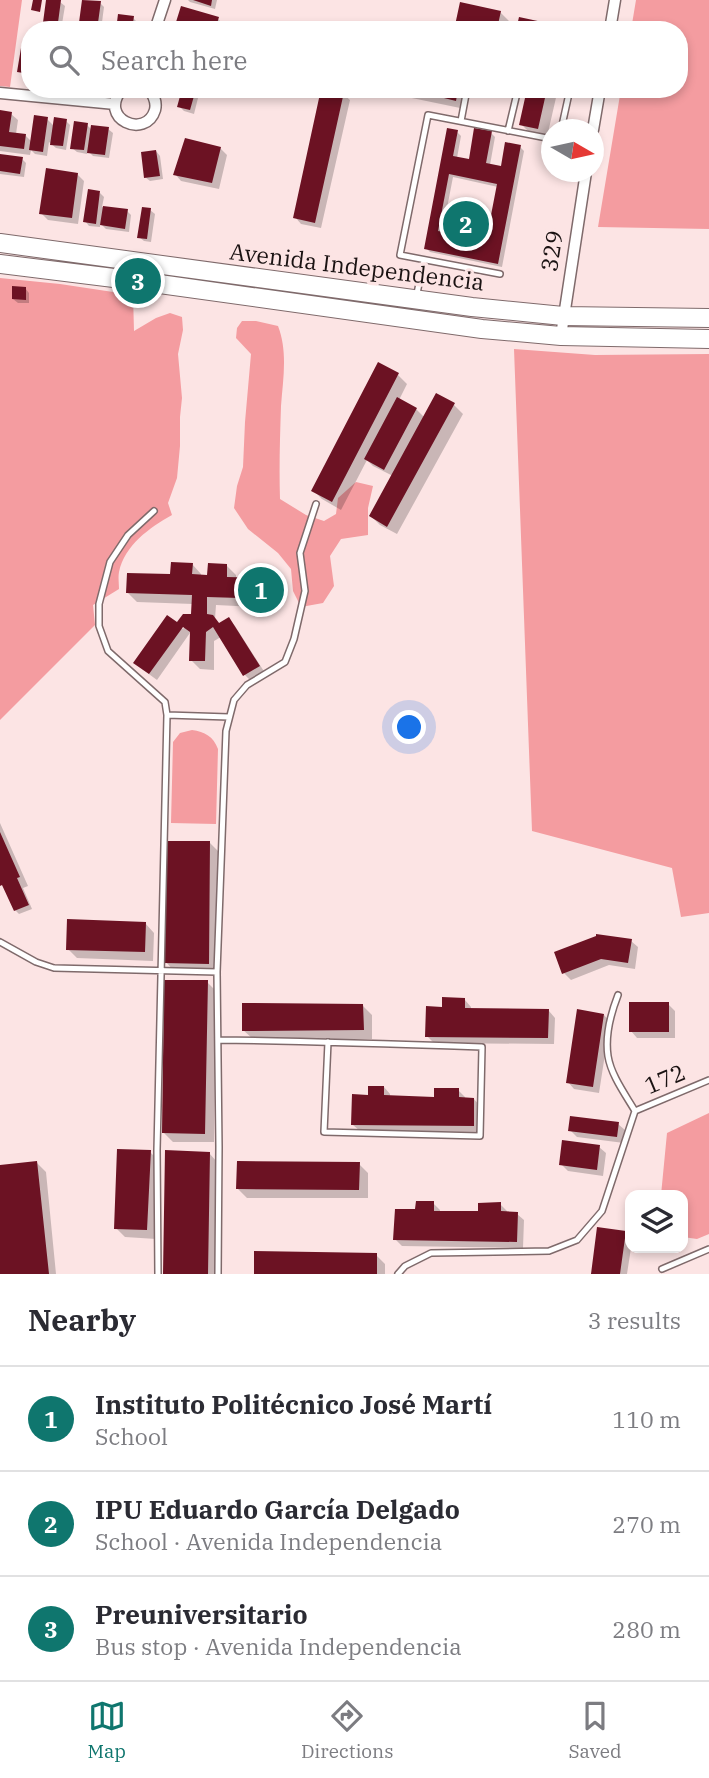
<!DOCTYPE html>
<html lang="en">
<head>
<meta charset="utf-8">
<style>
	body { margin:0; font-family:"IBM Plex Serif",serif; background:#f2f2f3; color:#2b2b33 }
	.controls { position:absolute; right:21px; bottom:21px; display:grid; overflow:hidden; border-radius:14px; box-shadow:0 4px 10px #0003 }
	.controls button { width:63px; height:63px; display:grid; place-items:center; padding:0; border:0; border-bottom:2px solid #e1e1e2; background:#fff; color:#2b2b33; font:35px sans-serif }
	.compass { position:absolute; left:541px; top:119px; width:63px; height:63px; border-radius:50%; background:#fff; box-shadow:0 4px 10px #0003; rotate:99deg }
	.you { position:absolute; left:410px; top:728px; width:24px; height:24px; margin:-18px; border:5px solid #fff; border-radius:50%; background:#1a73e8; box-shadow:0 0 0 10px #1a73e833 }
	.badge { display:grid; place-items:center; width:46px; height:46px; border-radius:50%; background:#0f766e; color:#fff; font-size:23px; font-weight:700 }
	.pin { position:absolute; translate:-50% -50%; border:4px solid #fff; box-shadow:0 2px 7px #0006 }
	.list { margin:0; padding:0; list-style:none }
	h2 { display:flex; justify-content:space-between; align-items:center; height:91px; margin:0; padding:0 28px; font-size:30px }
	h2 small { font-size:23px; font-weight:400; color:#7c7c81 }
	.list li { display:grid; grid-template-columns:46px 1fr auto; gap:21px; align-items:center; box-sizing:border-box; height:105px; padding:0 28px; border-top:2px solid #e1e1e2 }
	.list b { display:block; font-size:26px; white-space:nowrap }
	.list p { margin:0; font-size:23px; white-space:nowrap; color:#7c7c81 }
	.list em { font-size:23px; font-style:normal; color:#7c7c81 }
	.icon { flex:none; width:38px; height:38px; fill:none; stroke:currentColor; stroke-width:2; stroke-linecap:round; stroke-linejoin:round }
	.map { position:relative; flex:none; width:709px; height:1274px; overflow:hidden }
	.search { position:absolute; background:#fff; box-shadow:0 4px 10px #0003; left:21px; right:21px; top:21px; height:77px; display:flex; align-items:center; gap:18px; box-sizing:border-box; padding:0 24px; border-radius:28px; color:#7c7c81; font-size:26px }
	.sheet { height:406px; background:#fff }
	nav { display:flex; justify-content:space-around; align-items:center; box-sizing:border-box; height:98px; border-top:2px solid #e1e1e2; background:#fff; font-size:19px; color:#7c7c81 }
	nav a { display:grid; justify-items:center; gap:4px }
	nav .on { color:#0f766e }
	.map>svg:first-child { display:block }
	.green { fill:#f49ca0 }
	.shadow { fill:#0003; fill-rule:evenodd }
	.building { fill:#6c1223; fill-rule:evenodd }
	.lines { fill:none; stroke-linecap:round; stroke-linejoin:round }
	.service-casing { stroke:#7f6a6b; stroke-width:8 }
	.minor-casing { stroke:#7f6a6b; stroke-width:13 }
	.primary-casing { stroke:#7f6a6b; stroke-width:20 }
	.service { stroke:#fff; stroke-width:5 }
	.minor { stroke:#fff; stroke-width:10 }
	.primary { stroke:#fff; stroke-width:18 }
	.labels { text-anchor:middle; stroke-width:7; stroke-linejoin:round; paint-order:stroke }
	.street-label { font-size:23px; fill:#1a1212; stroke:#fce4e4 }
</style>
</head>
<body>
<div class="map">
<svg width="709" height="1274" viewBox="0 0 709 1274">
	<rect width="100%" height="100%" fill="#fce4e4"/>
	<path class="green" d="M0,0H22L10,87L0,86Z
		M636,0H709V229L598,227L621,89H679V30H631Z
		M0,278L60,284L133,295L134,331L156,318L170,313L182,317L183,330L178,354L182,398L180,417V446L177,478L168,503L172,515C149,528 125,545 119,572C118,577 119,584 119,589L93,605L95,625L0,720Z
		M242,321H256L278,326C288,352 283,379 281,406C280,437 279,468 280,499L306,515L324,521L336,514L338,498L356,482L373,486L368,508V535L341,539L330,556L334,586L323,603L301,607L293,591L291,569L278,553L248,529L234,508L237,486L243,467L245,422L251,354L236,338L237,328Z
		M514,349L595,355L709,354V913L681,917L672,868L532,831Z
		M192,730C205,732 213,736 218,749L216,824L171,823L173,742L180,733Z
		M709,1113V1234L697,1239L683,1237V1195H661L667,1133Z"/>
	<path class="shadow" d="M188,0H217L215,9L190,2Z
		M60,2L65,6L61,30H44Z
		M100,3L104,7L101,30H80Z
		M500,12L509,21L507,30H455Z
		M133,18L137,22L136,30H118Z
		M218,19L222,23L220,30H197L189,28L191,30H186L178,22Z
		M400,89H469L465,109L407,97Z
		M528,89H558L547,137L530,133L521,124Z
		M195,90L199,94L194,114L184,111L179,106Z
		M343,94L350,100L321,228L301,224L295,217Z
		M0,112L11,114L18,120L16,134L25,135L32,142L47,119L54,126L66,121L70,125L66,150L56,148L49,142L47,156L35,154L31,150L30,155L0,151Z
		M87,125L92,130L108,129L113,133L109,158L93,156L88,151L87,154L77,152L72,148Z
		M457,132L461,136L457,158L470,161L491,133L495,137L490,165L502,168L520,147L524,151L502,267L430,252L426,248ZM453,177L498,187L487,243L442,234Z
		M220,148L227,155L219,189L181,181L175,174Z
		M156,151L160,156L163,179L150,181L145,177Z
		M0,155L22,159L26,163L24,177L0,174Z
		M77,174L84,181L78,224L48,220L41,213Z
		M100,193L104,197L102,207L127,211L131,215L129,232L106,229L100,223V227L89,226L85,221Z
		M150,210L155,214L151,242L144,241L139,237Z
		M25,288L29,293V303H18L13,299Z
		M398,375L407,384L399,400L416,409L425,418L454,405L463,414L397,534L380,525L371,516L393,476L373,466L367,460L341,510L322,499L313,490Z
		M192,564L201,574V576L209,577L227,566L236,575V579L270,580L280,589L279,608L216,605L215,619L220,624L228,619L235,626L265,673L252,682L245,675L221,637L214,641V670L200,669L191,660L192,630L157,680L142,669L168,618L183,629L193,616V604L137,602L128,593L172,576Z
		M0,823L28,886L23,888L32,909L19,914L15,910L6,890L0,882Z
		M210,843L219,852L217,972H175L166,962Z
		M145,923L154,933L153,961L77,958L68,949Z
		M631,941L638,947L635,969L609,965L571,980L564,973Z
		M207,982L216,991L214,1142H173L164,1133Z
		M465,1000L471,1007V1009L549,1011L555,1018L554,1044L434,1043L427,1036L444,1009Z
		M668,1004L675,1011V1038H637L631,1031Z
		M363,1006L372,1015V1039H253L243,1030Z
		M604,1015L610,1022L599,1093L574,1089L568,1082Z
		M384,1087L390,1094V1097L436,1099L458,1090L465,1097V1099H474L480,1106V1132L360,1131L353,1125L370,1097Z
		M618,1124L625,1130L624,1143L577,1137L570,1130Z
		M599,1147L606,1153L603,1176L568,1171L561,1164Z
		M150,1152L159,1161L156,1239L125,1237L116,1228Z
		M209,1153L218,1163L216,1274H165Z
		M37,1163L46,1172L56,1274H0V1167Z
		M359,1164L368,1173V1198H247L238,1189Z
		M433,1203L440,1210V1212L479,1213L500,1204L507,1211V1213L517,1214L524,1220L523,1248L402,1246L395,1239L417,1211Z
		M625,1233L630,1238L631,1248L627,1274H593Z
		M376,1255L385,1264V1274H256Z"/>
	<path class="building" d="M33,0H42L40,12L31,10Z
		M46,0H61L57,30H42Z
		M82,0L101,1L97,30H78Z
		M193,0H212L211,6Z
		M460,2L501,11L497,29L473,24L471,30H454Z
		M181,6L219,17L215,30H204L176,22Z
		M118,14L134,16L132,30H116Z
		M519,17L561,26L560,30H516Z
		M21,48L30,49V74L17,72Z
		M182,89H196L190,110L177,107Z
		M321,89L344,92L315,223L293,218Z
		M408,89H458L456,101Z
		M527,89H547L538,129L519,125Z
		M0,110L12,112L9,132L26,134L24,149L0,146Z
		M34,115L48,117L43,152L29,150Z
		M54,117L67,119L63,146L50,145Z
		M74,121L88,123L84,150L70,149Z
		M91,125L109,127L105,155L87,153Z
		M447,128L458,130L453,156L469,159L474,128L492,131L486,163L501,166L505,142L521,145L498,264L424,249ZM449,174L497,184L486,241L438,231Z
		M185,138L221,147L212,183L173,175Z
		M156,150L160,176L144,178L141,152Z
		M0,154L23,157L20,174L0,171Z
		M46,168L78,173L72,218L39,214Z
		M88,189L100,191L96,224L83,222Z
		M103,206L128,209L125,229L100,225Z
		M142,207L151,208L147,239L137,238Z
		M12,286L26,287V300L12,299Z
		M378,362L399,373L332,502L311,491Z
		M436,393L455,403L387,527L369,516Z
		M397,397L417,408L384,470L364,459Z
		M171,562L193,563L192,574L207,575L208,563L227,564V577L271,578L270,599L207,597V614L213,615L219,623L229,617L260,666L243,676L213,627L206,632L205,661H189L190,632L183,627L149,674L133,663L167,615L177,622L183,614H191L192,595L126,593L127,573L170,574Z
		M0,832L20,877L17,878L29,905L14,911L2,885L0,886Z
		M166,841H210L209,964L164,963Z
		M67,919L146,922L145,952L66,950Z
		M596,934L632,939L628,963L601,959L562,974L554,952L596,936Z
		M164,980H208L205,1134L162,1133Z
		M442,997L465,998V1008L549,1009L548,1038L425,1037L426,1006L442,1007Z
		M629,1002H669V1032H629Z
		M242,1003L363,1004L364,1030L242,1031Z
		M577,1009L604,1014L593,1087L566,1083Z
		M368,1086H384V1095L434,1097V1088H459V1097L474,1098V1126L351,1125L352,1094L368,1095Z
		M570,1116L619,1122L617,1137L568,1131Z
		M562,1140L600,1145L597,1170L559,1165Z
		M117,1149L151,1150L147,1230L114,1229Z
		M165,1150L210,1152L208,1274H163Z
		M37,1161L49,1274H0V1165Z
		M237,1161L360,1162L359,1190L236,1189Z
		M416,1201H434V1211H478V1203L501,1202V1211L518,1212L517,1242L393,1240L395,1209H415Z
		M597,1227L626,1231L620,1274H591Z
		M254,1251L377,1253V1274H254Z"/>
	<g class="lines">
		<g class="service-casing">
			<path id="service" d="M461,121L467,89
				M561,130L570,89
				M508,131L518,89
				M500,274L400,255L428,115L552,139
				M416,298L424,260
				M154,511L128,535L110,562L99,604V626L108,651L165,702L167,715L157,1150L158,1274
				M167,715L229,717
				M0,942L36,962L54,968L217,972L219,1147L218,1274
				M217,972L226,731L234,700L247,685L285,662L294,639L305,591L300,553L316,504
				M218,1040C306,1041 394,1044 482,1047L480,1136L324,1132L328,1042
				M635,1111L709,1080
				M662,1269L709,1249
				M398,1274L405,1266L431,1253L549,1251L577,1240L602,1211L635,1111C625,1094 611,1075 608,1056C605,1036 611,1013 618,995"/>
		</g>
		<g class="minor-casing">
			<path id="minor" d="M155,30L165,0
				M610,30L615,0
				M122,89C97,119 146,140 155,110C157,102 154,96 149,89
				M0,93L115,104
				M593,130L600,89
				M561,336L586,172"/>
		</g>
		<g class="primary-casing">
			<path id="primary" d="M0,243L472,307L563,316L709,318
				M0,264L138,281L482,329L561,336L709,339"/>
		</g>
		<use href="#service" class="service"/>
		<use href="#minor" class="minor"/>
		<use href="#primary" class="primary"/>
	</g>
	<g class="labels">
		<g class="street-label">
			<text transform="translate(552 251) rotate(-81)" y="8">329</text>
			<text transform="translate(357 267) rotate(7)" y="8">Avenida Independencia</text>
			<text transform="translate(665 1079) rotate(-23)" y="8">172</text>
		</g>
	</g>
</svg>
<div class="controls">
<button><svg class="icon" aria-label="layers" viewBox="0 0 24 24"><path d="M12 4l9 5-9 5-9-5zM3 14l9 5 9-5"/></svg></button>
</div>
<svg class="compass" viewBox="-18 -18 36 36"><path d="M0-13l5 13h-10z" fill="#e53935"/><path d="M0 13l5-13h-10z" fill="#7c7c81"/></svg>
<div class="you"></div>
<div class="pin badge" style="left:261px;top:590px">1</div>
<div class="pin badge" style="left:466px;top:224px">2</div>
<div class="pin badge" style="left:138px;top:281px">3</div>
<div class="search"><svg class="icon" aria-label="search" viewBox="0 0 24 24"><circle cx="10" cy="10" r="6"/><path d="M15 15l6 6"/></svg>Search here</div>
</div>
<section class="sheet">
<h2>Nearby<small>3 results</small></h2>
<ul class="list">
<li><span class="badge">1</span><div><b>Instituto Politécnico José Martí</b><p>School</p></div><em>110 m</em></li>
<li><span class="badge">2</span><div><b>IPU Eduardo García Delgado</b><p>School · Avenida Independencia</p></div><em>270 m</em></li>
<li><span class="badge">3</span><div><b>Preuniversitario</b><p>Bus stop · Avenida Independencia</p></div><em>280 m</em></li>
</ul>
</section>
<nav>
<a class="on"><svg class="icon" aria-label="map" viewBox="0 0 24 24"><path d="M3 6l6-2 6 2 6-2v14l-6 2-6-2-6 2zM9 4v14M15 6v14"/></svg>Map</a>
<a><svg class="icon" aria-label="directions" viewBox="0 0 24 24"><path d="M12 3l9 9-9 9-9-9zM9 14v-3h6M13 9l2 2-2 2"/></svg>Directions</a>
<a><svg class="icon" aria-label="saved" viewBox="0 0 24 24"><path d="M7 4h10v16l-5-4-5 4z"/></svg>Saved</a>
</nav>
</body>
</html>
